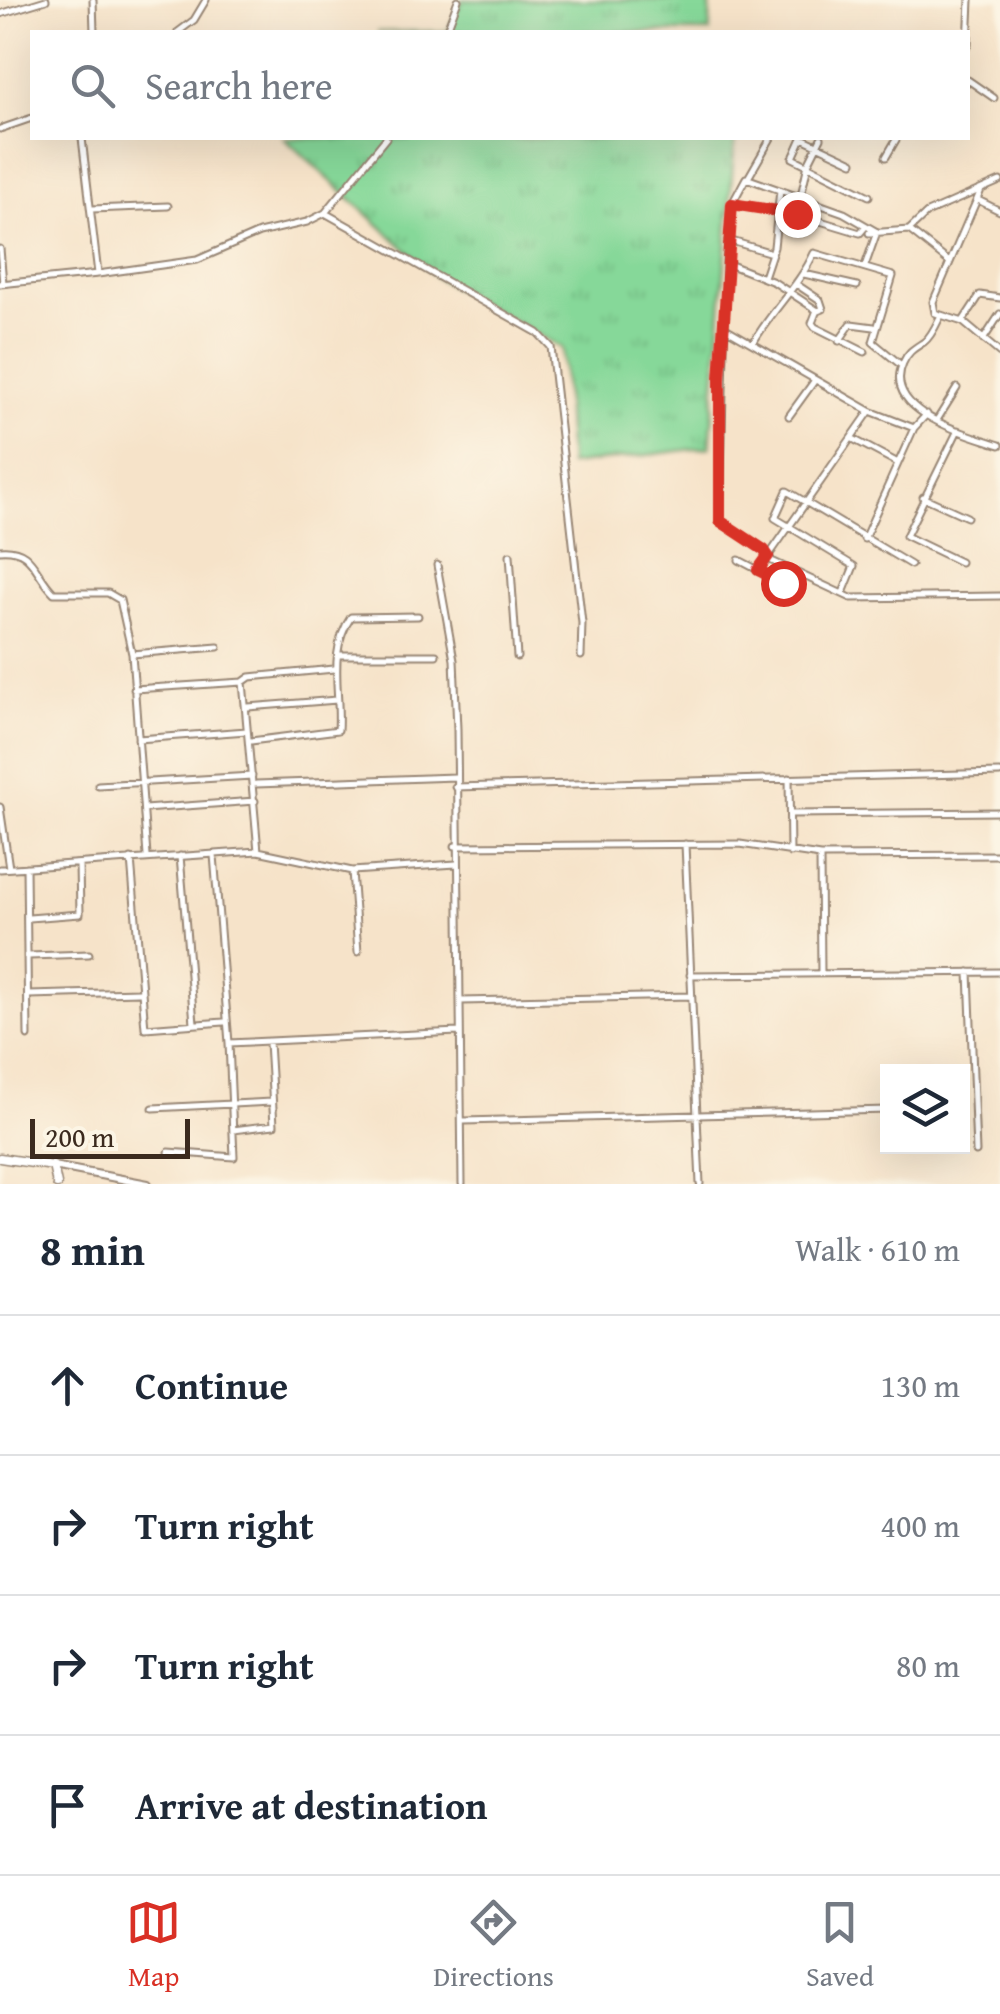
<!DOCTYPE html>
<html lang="en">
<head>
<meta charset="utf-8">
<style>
	body { margin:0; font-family:"Gentium Book Plus",serif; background:#f6f6f7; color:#1f2937 }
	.controls { position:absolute; right:30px; bottom:30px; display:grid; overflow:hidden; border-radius:0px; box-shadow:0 10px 40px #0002 }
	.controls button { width:90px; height:90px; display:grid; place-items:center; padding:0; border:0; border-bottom:2px solid #e0e1e3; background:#fff; color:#1f2937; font:50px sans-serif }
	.scale { position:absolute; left:30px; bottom:25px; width:160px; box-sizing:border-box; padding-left:10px; border:5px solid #3b2a1e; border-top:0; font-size:28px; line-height:35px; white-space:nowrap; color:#3b2a1e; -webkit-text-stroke:8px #fcf5e5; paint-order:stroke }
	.stop { position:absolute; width:30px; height:30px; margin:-22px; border:8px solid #d93025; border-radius:50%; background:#fff }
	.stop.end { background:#d93025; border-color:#fff; box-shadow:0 2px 10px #0008 }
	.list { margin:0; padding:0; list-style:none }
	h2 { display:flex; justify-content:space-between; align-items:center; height:130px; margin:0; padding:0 40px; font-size:42px }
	h2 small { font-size:32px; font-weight:400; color:#747a83 }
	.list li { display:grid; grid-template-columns:65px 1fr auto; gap:30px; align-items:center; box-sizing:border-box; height:140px; padding:0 40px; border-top:2px solid #e0e1e3 }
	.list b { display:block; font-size:38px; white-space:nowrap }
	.list em { font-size:32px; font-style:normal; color:#747a83 }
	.icon { flex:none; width:55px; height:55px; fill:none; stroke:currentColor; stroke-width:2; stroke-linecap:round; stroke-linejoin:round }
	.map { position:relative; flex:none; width:1000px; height:1184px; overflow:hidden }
	.search { position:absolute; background:#fff; box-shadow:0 10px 40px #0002; left:30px; right:30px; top:30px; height:110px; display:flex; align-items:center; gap:25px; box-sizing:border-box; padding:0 35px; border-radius:0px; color:#747a83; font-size:38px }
	.sheet { height:690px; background:#fff }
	nav { display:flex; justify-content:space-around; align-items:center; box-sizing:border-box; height:140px; border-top:2px solid #e0e1e3; background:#fff; font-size:28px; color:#747a83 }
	nav a { display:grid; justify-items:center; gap:5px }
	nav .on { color:#d93025 }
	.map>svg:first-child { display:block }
	.grass { fill:url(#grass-tufts); stroke:#60815c; stroke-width:2.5 }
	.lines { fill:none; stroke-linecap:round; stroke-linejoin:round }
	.street-casing { stroke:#988674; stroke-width:9 }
	.secondary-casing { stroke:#988674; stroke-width:10 }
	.primary-casing { stroke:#988674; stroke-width:11 }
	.street { stroke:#fff; stroke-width:5 }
	.secondary { stroke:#fff; stroke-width:6 }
	.primary { stroke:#fff; stroke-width:8 }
	.route { stroke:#d93025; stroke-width:12 }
</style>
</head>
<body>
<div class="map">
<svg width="1000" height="1184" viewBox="0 0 1000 1184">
	<defs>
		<pattern id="grass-tufts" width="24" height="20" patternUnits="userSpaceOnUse" patternTransform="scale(2.5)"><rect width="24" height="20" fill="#86d899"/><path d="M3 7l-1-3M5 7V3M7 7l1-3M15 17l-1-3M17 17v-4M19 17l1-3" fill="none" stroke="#75ba83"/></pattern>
	</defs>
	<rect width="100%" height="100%" fill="#fcf5e5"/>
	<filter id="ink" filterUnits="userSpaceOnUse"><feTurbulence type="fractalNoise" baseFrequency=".01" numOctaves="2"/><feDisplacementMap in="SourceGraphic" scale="20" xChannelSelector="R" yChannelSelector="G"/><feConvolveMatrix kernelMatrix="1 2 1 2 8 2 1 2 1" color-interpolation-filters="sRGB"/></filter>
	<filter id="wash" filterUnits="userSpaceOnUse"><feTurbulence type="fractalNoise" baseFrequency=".0048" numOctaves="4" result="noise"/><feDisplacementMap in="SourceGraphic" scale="40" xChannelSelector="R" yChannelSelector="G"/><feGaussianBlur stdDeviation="2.25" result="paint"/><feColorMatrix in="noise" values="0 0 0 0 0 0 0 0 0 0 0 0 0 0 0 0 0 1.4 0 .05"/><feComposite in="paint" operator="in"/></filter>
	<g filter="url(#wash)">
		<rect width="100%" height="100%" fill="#f6e3c9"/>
		<path class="grass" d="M462,0H710V32H377L448,31Z
			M284,138H735L710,447L569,465L562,348L437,278Z"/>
	</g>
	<g filter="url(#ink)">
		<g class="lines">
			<g class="street-casing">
				<path id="street" d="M93,0L94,32
					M0,14L46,0
					M178,32L194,20L206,0
					M446,32L458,0
					M968,45L970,0
					M968,80L994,98
					M0,129L32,118
					M82,138L98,274L197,260L259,233L307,222L325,213L386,138
					M802,138L793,158L869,196
					M802,138L853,162
					M886,157L897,138
					M748,178L771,138
					M981,190L933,302L935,313L941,315C937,323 932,336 924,342C915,348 908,351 903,363C881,412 968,434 1000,445
					M978,200L1000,211
					M732,204L797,214L860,233L866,226
					M92,209L168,206
					M325,213L538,333L551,347L582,623L581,656
					M797,214L808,164L821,138
					M909,230L948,261
					M869,233L909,230L927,213L1000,181
					M728,240L772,253
					M0,249L3,283
					M726,263L774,282L818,311L823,309L820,300L796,284
					M865,266L877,232L844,213L746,178L732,204L726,263L720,521L764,550L772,561L851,598L1000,596
					M804,274L857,286
					M764,277L774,247L780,190
					M0,284L98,274
					M817,310L812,323L815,327L865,352
					M941,315L963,322L1000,353
					M963,321L980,295L1000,298
					M727,329L870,411L914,428
					M983,340L1000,314
					M839,341L851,324L874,327
					M753,343C771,311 799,286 814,253L893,276L873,342L901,365
					M789,416L815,380
					M937,420L957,388
					M958,430L906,536L960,562
					M853,439L898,463
					M923,497L967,517
					M864,539L914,428L927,414
					M0,550C34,547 34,574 54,593H108L120,600L132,654L147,856
					M510,555L517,657
					M739,560L783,583
					M437,565L454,660L457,729L462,1184
					M758,571L870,411
					M843,593L854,566L775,518L787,491L911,565
					M132,654L218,647
					M338,655H436
					M243,682L258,851
					M134,689L243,682L250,677L334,669
					M248,707L337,700
					M138,739L247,731
					M251,741L338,730C341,692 327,652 351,617L418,616
					M789,778L790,853
					M256,784L455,777
					M98,785L252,776
					M455,787L1000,773
					M0,807L9,868
					M144,809L255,801
					M791,814L1000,812
					M685,844L700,1184
					M455,846L740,844L820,856L1000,855
					M214,855L229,1043
					M180,856L194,1023
					M820,857L821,974
					M131,859L145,1028L224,1022
					M26,867L28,1036
					M0,869L258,851L352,871L456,864
					M352,871L358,952
					M29,918L80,914L79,864
					M29,956L89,954
					M969,972L976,1152
					M690,975L1000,972
					M29,995L139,992
					M461,1001L690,996
					M153,1108L271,1102
					M464,1121L888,1110
					M233,1130L274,1125L269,1042
					M169,1152L234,1157L229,1043L458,1032"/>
			</g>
			<g class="secondary-casing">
				<path id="secondary" d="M53,1166L148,1184"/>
			</g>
			<g class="primary-casing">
				<path id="primary" d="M0,1158L53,1166L57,1184"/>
			</g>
			<use href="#street" class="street"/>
			<use href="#secondary" class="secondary"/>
			<use href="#primary" class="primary"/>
		</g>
	</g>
	<g class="lines" filter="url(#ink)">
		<path class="route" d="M783,583L758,570L768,556L764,550L720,521V379L732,204L797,214"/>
	</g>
</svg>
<div class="controls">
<button><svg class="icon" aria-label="layers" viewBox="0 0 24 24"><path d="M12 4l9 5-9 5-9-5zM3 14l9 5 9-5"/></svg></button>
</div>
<div class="scale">200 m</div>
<div class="stop" style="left:783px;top:583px"></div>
<div class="stop end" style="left:797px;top:214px"></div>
<div class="search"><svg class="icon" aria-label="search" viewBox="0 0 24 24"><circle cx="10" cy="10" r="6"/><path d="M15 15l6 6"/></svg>Search here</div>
</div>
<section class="sheet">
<h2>8 min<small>Walk · 610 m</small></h2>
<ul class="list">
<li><svg class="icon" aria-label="ahead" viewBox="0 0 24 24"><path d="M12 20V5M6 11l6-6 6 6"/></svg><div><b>Continue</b></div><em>130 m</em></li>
<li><svg class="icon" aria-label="right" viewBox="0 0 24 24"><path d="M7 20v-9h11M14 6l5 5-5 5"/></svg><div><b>Turn right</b></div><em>400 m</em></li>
<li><svg class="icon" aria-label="right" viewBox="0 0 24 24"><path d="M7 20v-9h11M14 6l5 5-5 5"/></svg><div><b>Turn right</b></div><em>80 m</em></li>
<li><svg class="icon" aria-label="arrive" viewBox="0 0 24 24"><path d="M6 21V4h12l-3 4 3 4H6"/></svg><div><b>Arrive at destination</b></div></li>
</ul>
</section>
<nav>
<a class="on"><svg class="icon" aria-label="map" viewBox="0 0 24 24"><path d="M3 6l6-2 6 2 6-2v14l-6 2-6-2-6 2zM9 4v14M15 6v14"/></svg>Map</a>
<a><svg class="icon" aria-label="directions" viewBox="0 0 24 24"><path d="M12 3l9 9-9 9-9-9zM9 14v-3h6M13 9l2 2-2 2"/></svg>Directions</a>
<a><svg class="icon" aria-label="saved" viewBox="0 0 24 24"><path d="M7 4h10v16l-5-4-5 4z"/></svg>Saved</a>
</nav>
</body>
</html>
